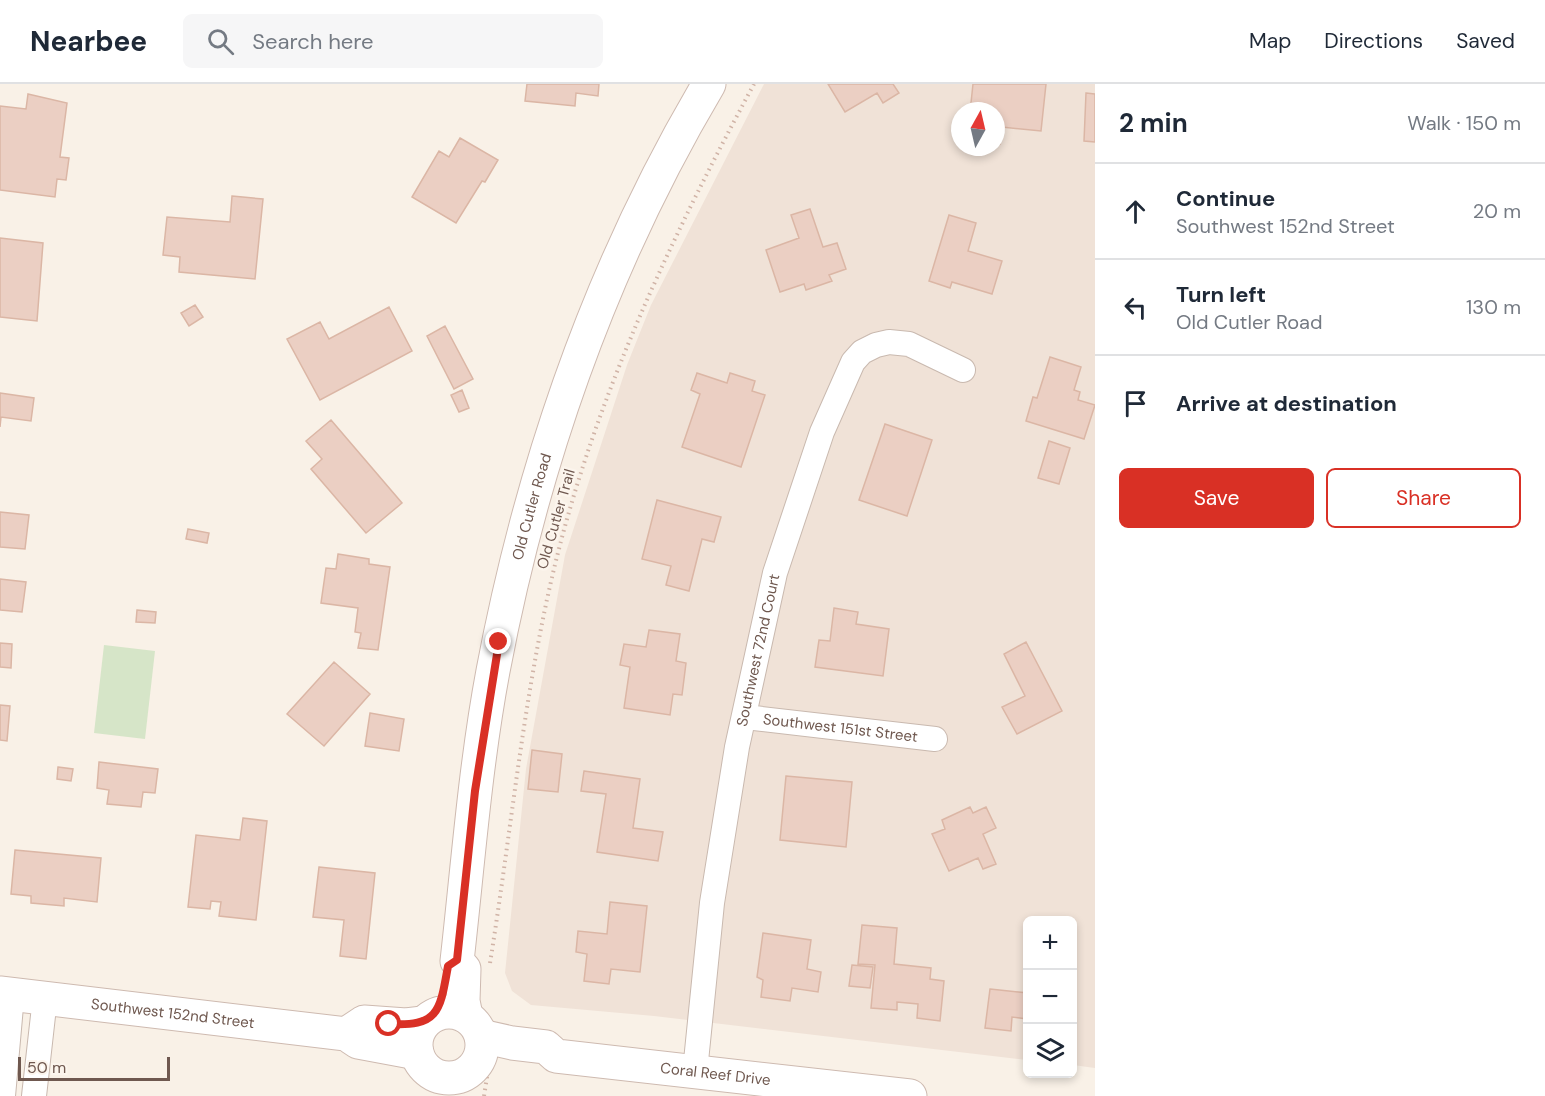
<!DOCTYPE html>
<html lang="en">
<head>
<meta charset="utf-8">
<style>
	body { margin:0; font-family:"DM Sans",sans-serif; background:#f6f6f7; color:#1f2937 }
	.controls { position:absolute; right:18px; bottom:18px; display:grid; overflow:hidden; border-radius:9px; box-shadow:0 3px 9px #0003 }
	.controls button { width:54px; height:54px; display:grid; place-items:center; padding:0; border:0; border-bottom:2px solid #e0e1e3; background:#fff; color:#1f2937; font:30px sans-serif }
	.compass { position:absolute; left:951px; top:18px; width:54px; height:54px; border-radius:50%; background:#fff; box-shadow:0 3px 9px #0003; rotate:8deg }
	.scale { position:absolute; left:18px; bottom:15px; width:152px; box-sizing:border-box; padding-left:6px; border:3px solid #6f584f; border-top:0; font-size:16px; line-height:21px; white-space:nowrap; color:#6f584f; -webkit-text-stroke:4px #fcf5ed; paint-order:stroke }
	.stop { position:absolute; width:18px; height:18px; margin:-14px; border:4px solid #d93025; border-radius:50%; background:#fff }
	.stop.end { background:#d93025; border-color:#fff; box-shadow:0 2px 6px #0008 }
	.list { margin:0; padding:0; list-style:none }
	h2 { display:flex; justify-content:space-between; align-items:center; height:78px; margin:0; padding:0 24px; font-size:26px }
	h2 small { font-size:20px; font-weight:400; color:#747a83 }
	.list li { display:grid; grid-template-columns:39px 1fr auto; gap:18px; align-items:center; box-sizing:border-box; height:96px; padding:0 24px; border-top:2px solid #e0e1e3 }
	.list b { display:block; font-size:22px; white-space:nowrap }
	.list p { margin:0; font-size:20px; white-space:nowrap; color:#747a83 }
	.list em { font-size:20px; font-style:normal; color:#747a83 }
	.actions { display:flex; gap:12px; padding:18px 24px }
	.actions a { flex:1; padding:14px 0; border:2px solid #d93025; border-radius:9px; text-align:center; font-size:21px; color:#d93025 }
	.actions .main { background:#d93025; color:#fff }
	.icon { flex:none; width:33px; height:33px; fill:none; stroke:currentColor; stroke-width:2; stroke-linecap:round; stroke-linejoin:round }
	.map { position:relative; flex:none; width:1095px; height:1012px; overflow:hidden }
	header { display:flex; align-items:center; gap:36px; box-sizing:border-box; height:84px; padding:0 30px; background:#fff; border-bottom:2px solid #e0e1e3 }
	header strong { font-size:28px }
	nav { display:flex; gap:33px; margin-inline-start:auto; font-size:21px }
	.search { width:420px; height:54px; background:#f6f6f7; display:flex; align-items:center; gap:15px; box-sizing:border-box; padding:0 21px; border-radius:9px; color:#747a83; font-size:22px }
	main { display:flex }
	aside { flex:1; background:#fff }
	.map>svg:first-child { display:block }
	.residential { fill:#f0e2d7; fill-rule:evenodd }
	.green { fill:#d6e5c8 }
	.building { fill:#ebcfc3; stroke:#dbb6a5; stroke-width:1.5 }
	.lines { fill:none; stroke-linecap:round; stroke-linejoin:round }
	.street-casing { stroke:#c9b9af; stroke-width:26 }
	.secondary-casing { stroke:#cebab0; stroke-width:35 }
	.path { stroke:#d0b3a6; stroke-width:4; stroke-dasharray:1.5 4.5; stroke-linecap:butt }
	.street { stroke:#fff; stroke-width:24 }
	.secondary { stroke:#fff; stroke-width:33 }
	.route { stroke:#d93025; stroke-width:8 }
	.labels { text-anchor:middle; stroke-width:5; stroke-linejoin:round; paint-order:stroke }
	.street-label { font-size:15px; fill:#6f584f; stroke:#fcf5ed }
</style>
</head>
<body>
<header>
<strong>Nearbee</strong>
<div class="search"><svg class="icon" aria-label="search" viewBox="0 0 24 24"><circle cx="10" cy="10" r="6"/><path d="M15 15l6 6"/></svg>Search here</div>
<nav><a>Map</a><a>Directions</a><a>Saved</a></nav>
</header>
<main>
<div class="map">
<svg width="1095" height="1012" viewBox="0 0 1095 1012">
	<rect width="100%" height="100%" fill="#f9f1e7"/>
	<path class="residential" d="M764,0H1095V984L1073,981L1072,836H1028L1027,976L654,932L531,921L512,907L505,889L526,685L565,471L627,281L651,221ZM960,27H996V63H960Z"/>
	<path class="green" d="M104,561L155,567L145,655L94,649Z"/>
	<path class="building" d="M527,0H599L598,12L576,9L575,22L525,17Z
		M828,0H893L899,9L883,19L877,9L845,28Z
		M973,0H1046L1041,47L1002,43L1000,60L996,59V27H984L985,21L971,19Z
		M1086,9L1095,10V58L1084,57Z
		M28,10L67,19L60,73L69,74L66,96L57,95L55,113L0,106V22L26,25Z
		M460,54L498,76L485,98L482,97L456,139L412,113L439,67L449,73Z
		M232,112L263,115L255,195L179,188L180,173L163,171L167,133L230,138Z
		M810,125L823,163L837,159L846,185L829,191L832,197L806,206L804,200L780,208L766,166L799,154L791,131Z
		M949,131L976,139L968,167L1002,177L992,210L952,198L950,204L929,197Z
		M0,154L43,159L37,237L0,233Z
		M195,221L203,233L189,242L181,229Z
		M389,223L412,267L320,316L287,255L320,238L329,255Z
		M445,242L473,295L454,305L427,252Z
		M1050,273L1081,283L1074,306L1080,308L1078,316L1095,321L1084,355L1026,337L1033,313L1037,314Z
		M697,289L727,299L730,289L755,297L752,307L765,311L741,383L682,363L700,310L691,306Z
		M462,306L469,324L459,328L451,311Z
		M0,309L34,314L31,337L1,333L0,343Z
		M331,336L402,419L366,449L311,385L322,375L306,357Z
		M885,340L932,356L907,432L859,416Z
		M1049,357L1070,364L1059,400L1038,394Z
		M657,416L721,433L714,458L702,455L689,507L666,501L671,482L642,475Z
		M0,428L29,431L25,465L0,463Z
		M188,445L209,449L207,459L186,455Z
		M338,470L369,475V480L390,483L378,566L358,564L361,549L355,548L358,524L321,519L326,484L336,485Z
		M0,495L26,498L22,528L0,526Z
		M834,524L858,528L856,540L889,545L883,592L815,583L819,556L830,557Z
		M137,526L156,528L155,539L136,538Z
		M649,546L680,550L676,577L686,579L682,611L673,610L670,631L624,624L630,583L620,581L624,560L646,563Z
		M1026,558L1062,627L1017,650L1002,623L1025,612L1004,570Z
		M0,559L12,560L11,584L0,583Z
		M334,578L370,610L324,662L287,630Z
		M0,621L10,622L7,657L0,656Z
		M370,629L404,635L399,667L365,662Z
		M532,666L562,670L558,708L528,705Z
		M99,678L158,685L155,709L143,708L141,723L107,720L109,706L97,704Z
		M58,683L73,685L71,697L57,695Z
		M584,687L640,695L633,744L663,748L658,777L597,768L606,710L581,707Z
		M786,692L852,698L846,763L780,756Z
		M970,723L973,729L986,723L996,744L983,750L996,780L983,785L978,774L949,787L932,750L945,745L942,736Z
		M243,734L267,737L256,836L219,832L221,818L211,817L210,825L188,823L196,751L240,756Z
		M15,766L101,774L97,818L64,814V822L31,819V812L11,810Z
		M319,783L375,789L366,875L340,872L344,836L313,833Z
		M610,818L647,822L640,888L611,885L609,900L584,897L587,870L576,868L578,847L607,850Z
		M862,841L897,844L894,880L931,884L930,895L944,897L940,937L917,934L918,920L897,918V926L871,924L875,881L858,880Z
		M763,849L811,856L807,885L821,888L818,908L792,904L790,917L761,913L763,896L757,893Z
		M852,881L873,883L870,904L849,902Z
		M990,905L1028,909V948L1027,935L1012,933L1011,947L985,944Z"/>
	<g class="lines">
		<g class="street-casing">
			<g id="street">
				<path id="s1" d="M745,633L935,655"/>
				<path id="s2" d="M695,987L712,819L737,663L775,489L822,348L853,278L862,268L876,261L889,258L909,260L963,286"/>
				<path d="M3,1012L12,911"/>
				<path d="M34,1012L45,914"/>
			</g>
		</g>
		<g class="secondary-casing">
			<g id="secondary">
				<path id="s3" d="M0,909L346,950L358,958L417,969"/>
				<circle cx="449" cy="961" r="33"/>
				<path id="s4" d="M466,932L463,917L464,885L457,877C468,780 475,683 493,587C532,381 602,180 709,0"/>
				<path d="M346,950L364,938L406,941L423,939"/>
				<path id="s5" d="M481,952L512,959L546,963L556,972L910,1012"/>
			</g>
		</g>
		<path class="path" d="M490,879C511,749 523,616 553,489C594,316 670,156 754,0
			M440,999L449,1001
			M484,1012L489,980"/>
		<use href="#street" class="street"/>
		<use href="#secondary" class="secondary"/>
	</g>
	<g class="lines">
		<path class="route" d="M389,940C439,943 440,927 448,882L457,876L475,707L499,558"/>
	</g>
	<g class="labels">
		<g class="street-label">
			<text dy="5" stroke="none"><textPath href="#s4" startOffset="519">Old Cutler Road</textPath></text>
			<text transform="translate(556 435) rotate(-74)" y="5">Old Cutler Trail</text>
			<text dy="5" stroke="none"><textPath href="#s2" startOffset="426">Southwest 72nd Court</textPath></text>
			<text dy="5" stroke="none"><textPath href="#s1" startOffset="96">Southwest 151st Street</textPath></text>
			<text dy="5" stroke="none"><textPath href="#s3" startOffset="174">Southwest 152nd Street</textPath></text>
			<text dy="5" stroke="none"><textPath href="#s5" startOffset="240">Coral Reef Drive</textPath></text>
		</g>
	</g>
</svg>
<div class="controls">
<button>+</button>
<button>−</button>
<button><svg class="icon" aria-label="layers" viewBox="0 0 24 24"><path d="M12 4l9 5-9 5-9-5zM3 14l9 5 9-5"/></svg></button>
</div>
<svg class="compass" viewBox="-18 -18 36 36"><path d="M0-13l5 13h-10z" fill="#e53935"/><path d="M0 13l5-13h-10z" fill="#747a83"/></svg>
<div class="scale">50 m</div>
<div class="stop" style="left:389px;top:940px"></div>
<div class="stop end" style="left:499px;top:558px"></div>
</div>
<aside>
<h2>2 min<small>Walk · 150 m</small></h2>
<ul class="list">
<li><svg class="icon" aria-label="ahead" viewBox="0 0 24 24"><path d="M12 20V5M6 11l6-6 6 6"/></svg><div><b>Continue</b><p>Southwest 152nd Street</p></div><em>20 m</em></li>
<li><svg class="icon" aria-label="left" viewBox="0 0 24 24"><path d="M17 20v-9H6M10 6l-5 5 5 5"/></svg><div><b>Turn left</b><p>Old Cutler Road</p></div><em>130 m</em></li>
<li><svg class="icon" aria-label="arrive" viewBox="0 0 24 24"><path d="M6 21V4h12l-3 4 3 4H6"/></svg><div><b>Arrive at destination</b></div></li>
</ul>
<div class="actions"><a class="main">Save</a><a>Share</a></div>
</aside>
</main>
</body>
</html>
